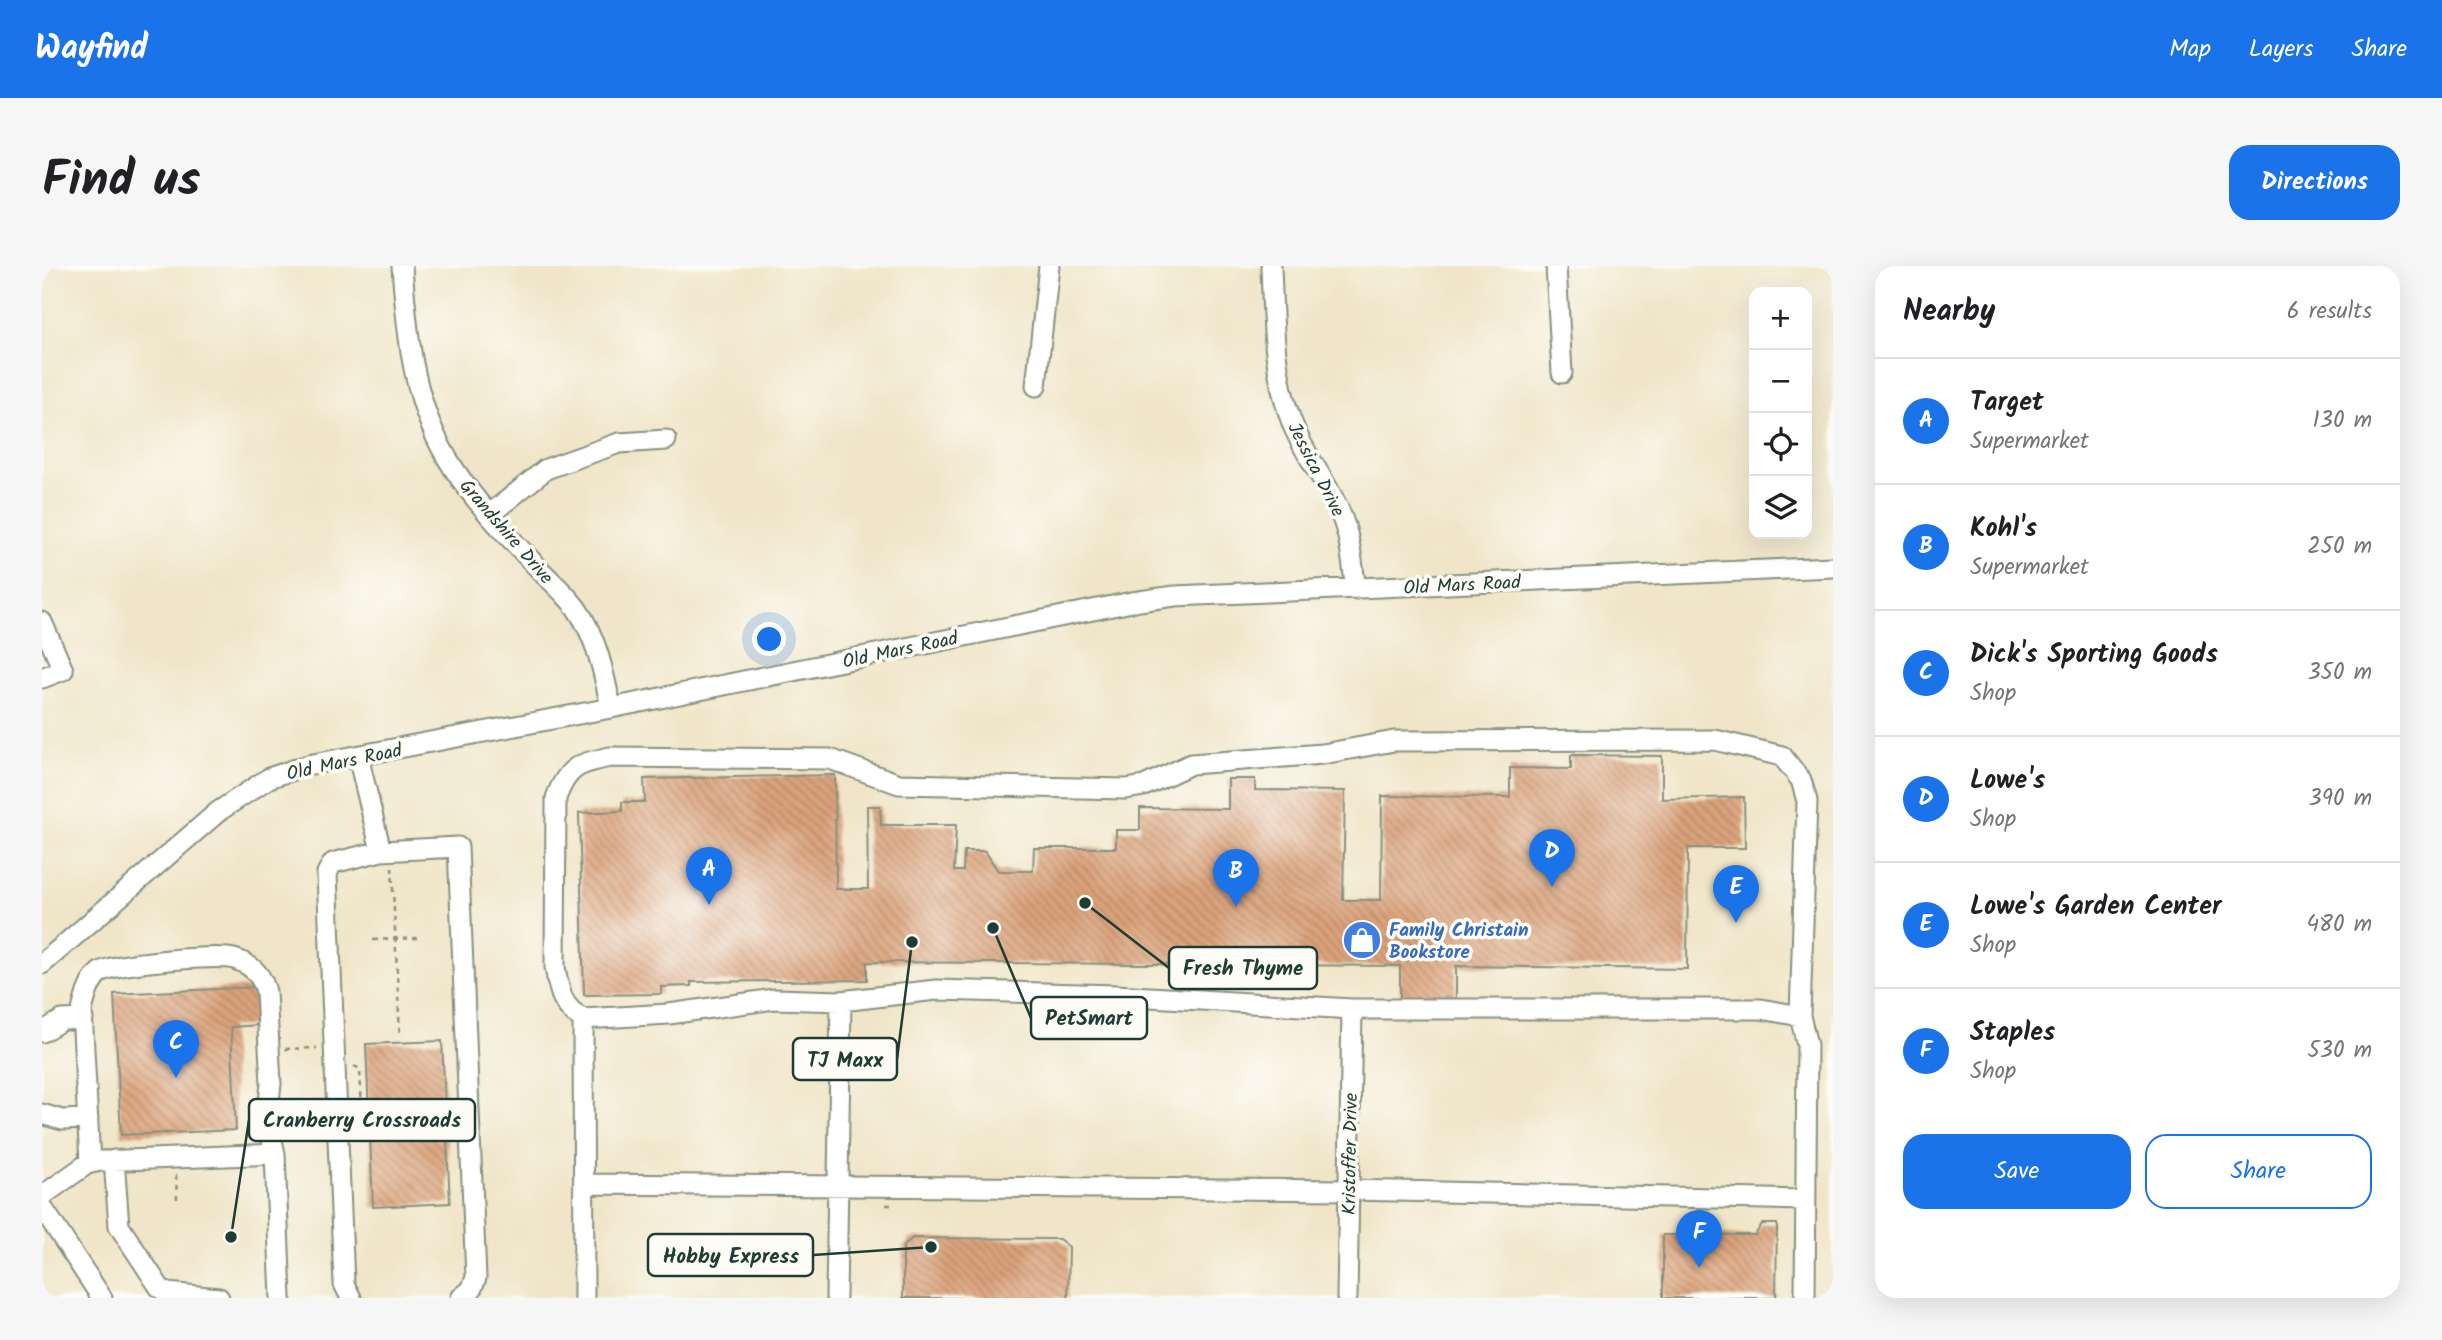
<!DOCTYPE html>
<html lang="en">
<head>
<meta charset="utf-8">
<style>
	body { margin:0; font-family:Kalam,sans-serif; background:#f6f6f6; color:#202124 }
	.controls { position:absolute; right:21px; top:21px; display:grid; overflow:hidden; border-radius:14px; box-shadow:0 7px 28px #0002 }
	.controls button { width:63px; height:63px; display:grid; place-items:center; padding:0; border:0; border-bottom:2px solid #e0e0e0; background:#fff; color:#202124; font:35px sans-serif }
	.you { position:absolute; left:728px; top:374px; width:24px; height:24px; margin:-18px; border:5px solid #fff; border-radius:50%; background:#1a73e8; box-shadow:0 0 0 10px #1a73e833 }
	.badge { display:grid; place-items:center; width:46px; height:46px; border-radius:50%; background:#1a73e8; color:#fff; font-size:23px; font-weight:700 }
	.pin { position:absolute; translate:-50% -58px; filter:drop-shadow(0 2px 4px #0008) }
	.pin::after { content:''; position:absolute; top:37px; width:24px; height:21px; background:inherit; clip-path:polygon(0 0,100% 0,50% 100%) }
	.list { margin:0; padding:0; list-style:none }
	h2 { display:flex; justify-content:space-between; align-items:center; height:91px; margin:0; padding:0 28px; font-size:30px }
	h2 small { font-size:23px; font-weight:400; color:#757577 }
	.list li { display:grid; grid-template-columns:46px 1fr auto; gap:21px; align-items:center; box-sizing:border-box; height:126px; padding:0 28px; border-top:2px solid #e0e0e0 }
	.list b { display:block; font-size:26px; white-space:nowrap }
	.list p { margin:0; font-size:23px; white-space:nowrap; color:#757577 }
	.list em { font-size:23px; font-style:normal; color:#757577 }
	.actions { display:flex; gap:14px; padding:21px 28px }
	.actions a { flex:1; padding:16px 0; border:2px solid #1a73e8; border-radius:21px; text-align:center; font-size:24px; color:#1a73e8 }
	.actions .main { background:#1a73e8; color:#fff }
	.icon { flex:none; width:38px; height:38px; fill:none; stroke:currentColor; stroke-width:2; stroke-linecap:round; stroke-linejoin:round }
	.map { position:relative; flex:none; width:1791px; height:1032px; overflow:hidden; border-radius:21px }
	header { display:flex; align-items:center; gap:42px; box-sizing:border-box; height:98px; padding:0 35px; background:#1a73e8; color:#fff }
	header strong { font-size:33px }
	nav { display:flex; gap:38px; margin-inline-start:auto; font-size:24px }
	.intro { display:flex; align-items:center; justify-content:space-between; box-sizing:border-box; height:168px; padding:0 42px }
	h1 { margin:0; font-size:49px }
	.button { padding:18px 32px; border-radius:21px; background:#1a73e8; color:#fff; font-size:24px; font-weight:700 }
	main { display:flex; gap:42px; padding:0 42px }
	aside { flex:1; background:#fff; border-radius:21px; box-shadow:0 7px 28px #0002 }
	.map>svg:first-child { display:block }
	.building { fill:url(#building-back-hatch) }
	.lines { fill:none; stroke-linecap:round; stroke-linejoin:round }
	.minor-casing { stroke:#88917e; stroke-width:23 }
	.path { stroke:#88917e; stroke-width:2.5; stroke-dasharray:5 5; stroke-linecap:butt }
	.minor { stroke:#fff; stroke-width:19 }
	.labels { text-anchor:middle; stroke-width:7; stroke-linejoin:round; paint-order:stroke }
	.street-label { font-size:19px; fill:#1f3d34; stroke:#fdfcf7 }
	.shop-label { font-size:19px; font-weight:bold; fill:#366cbe; stroke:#fdfcf7; text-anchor:start }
	.leader { fill:none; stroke:#1f3d34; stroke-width:2.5 }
	.callout-dot { fill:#1f3d34; stroke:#fdfcf7; stroke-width:2.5 }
	.callout { fill:#fdfcf7; stroke:#1f3d34; stroke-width:2.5 }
	.callout-label { font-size:21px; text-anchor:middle; font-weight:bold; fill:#1f3d34 }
</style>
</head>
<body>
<header>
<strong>Wayfind</strong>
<nav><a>Map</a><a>Layers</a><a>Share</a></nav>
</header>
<div class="intro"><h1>Find us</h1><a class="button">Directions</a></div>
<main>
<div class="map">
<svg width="1791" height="1032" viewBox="0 0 1791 1032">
	<defs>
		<pattern id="building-back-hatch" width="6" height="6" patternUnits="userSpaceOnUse" patternTransform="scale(1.75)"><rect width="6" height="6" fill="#dca37b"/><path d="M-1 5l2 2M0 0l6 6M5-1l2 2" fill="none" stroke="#b28666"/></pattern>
	</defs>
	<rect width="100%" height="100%" fill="#fdfcf7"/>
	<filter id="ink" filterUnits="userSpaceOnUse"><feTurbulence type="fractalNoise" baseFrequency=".0143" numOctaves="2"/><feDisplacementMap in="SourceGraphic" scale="14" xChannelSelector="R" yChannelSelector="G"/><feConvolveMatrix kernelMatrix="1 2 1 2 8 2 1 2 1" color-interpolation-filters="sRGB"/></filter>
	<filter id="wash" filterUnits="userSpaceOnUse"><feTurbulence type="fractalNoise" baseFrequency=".00686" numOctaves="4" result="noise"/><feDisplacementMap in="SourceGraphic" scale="28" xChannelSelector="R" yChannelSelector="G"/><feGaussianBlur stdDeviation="1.57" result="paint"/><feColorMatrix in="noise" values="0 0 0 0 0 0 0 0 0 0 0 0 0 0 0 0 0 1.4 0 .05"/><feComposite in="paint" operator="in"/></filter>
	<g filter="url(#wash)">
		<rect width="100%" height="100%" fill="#f0e5c8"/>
		<g id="blocks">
			<path class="building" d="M1529,489L1620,490V533L1702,531L1703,582H1646L1645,703L1414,700V733H1358V700L825,696V714L649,716V720L619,721V728L542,729L537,547L580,545V536H603L602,513L793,509L794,623H826L825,540H838L839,559H914L912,605H921L922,585H943L956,605H991L992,582H1074V564H1098V542L1186,543V513H1213V524L1303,525L1301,634H1339L1340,530L1468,531V502L1529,503Z
				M215,721L217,759L189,761L194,864L79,869L72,728Z
				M400,775L408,937L331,941L324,778Z
				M1720,958H1735L1734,1032H1621V969H1713Z
				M870,972L1017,973L1027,981L1026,1032H861V981Z"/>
		</g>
	</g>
	<g filter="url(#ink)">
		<use href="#blocks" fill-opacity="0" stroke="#88917e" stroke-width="2"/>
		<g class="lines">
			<g class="minor-casing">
				<path id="minor" d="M360,0C365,70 371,142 412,203C436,240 468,272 498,304C510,316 525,329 535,343C555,372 562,408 569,442
					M1229,0C1231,50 1231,107 1249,154C1261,188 1286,216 1299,249C1309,273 1310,298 1314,323
					M1514,0L1520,107
					M994,120L1007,0
					M447,249L504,203L577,177L624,174
					M0,356L21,404L0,412
					M316,490L339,585
					M0,698L177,545L227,512L266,499L569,442L1090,336L1133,330L1791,301
					M541,753C519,741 517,724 513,701L514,532C526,500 536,498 568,491L788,493L857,518L1084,523L1102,520L1149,498L1281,488L1352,475L1673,474L1740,490L1759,514L1765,535L1758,750
					M0,766L20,754L41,753
					M0,848L20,854L46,853
					M72,894L77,960L118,1022L125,1027L177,1032
					M48,897L40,745C43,732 47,715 58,706C72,697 176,688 192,693C209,698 220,709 224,726L229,818L225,852L233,888L239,1032
					M542,918L1307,924L1764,934
					M0,930L45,898L58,895L233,888
					M0,941L60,1032
					M309,1032L302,1018L285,607L291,597L339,585L416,581L434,1012L429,1024L419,1032
					M542,1032L541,753L627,748L732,733L799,735L894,724L1074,729L1310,743H1719L1758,750L1765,779L1763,1032
					M794,1032L799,735
					M1305,1032L1310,743"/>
			</g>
			<path class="path" d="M350,601L358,770
				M331,674L375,672
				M243,783L275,782
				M312,800L318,803L321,866
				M134,909L135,933
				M844,939H849"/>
			<use href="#minor" class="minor"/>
		</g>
	</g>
	<defs>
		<g id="shop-disc" transform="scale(2.0125)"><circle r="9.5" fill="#3f7fe0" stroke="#fdfcf7"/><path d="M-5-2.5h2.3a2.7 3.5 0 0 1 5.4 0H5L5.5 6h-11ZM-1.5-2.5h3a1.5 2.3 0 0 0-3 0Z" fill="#fff"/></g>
	</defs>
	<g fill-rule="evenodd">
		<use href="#shop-disc" x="1320" y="674"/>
	</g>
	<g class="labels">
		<g class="street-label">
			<text transform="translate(1275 203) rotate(63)" y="7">Jessica Drive</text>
			<text transform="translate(465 265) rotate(49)" y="7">Grandshire Drive</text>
			<text transform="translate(1420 318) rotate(-3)" y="7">Old Mars Road</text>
			<text transform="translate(858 383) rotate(-12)" y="7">Old Mars Road</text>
			<text transform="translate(302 495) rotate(-12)" y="7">Old Mars Road</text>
			<text transform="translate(1307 888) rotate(-89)" y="7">Kristoffer Drive</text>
		</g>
		<g class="shop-label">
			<text x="1347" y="670">Family Christain<tspan x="1347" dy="22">Bookstore</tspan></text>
		</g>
	</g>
	<path class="leader" d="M1043 637L1127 702M951 662L989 752M870 676L855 793M189 971L207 854M889 981L771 989"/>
	<g class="callout-dot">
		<circle cx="1043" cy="637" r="7"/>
		<circle cx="951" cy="662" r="7"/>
		<circle cx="870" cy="676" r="7"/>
		<circle cx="189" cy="971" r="7"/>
		<circle cx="889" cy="981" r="7"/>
	</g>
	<g class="callout">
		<rect x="1127" y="681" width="148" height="42" rx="7"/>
		<rect x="989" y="731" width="116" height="42" rx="7"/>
		<rect x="751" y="772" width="104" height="42" rx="7"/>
		<rect x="207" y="833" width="226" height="42" rx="7"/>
		<rect x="606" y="968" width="165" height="42" rx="7"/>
	</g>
	<g class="callout-label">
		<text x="1201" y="709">Fresh Thyme</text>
		<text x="1047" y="759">PetSmart</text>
		<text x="803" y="801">TJ Maxx</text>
		<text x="320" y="861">Cranberry Crossroads</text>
		<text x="689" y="997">Hobby Express</text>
	</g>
</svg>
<div class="controls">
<button>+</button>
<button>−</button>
<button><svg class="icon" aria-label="locate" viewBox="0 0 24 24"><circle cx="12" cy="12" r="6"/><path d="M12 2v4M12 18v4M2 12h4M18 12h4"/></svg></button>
<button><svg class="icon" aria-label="layers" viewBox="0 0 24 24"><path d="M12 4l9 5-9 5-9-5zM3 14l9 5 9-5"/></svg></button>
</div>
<div class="you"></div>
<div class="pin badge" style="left:667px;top:639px">A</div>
<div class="pin badge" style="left:1194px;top:641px">B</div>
<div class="pin badge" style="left:134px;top:812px">C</div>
<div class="pin badge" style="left:1510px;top:621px">D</div>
<div class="pin badge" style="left:1694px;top:657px">E</div>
<div class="pin badge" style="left:1657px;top:1002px">F</div>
</div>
<aside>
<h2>Nearby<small>6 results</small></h2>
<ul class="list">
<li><span class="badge">A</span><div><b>Target</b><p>Supermarket</p></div><em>130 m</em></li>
<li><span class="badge">B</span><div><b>Kohl's</b><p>Supermarket</p></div><em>250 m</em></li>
<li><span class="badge">C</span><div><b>Dick's Sporting Goods</b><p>Shop</p></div><em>350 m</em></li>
<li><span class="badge">D</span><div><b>Lowe's</b><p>Shop</p></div><em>390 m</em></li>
<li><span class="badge">E</span><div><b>Lowe's Garden Center</b><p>Shop</p></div><em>480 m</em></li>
<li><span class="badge">F</span><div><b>Staples</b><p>Shop</p></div><em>530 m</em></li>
</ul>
<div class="actions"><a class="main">Save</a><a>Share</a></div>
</aside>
</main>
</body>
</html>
